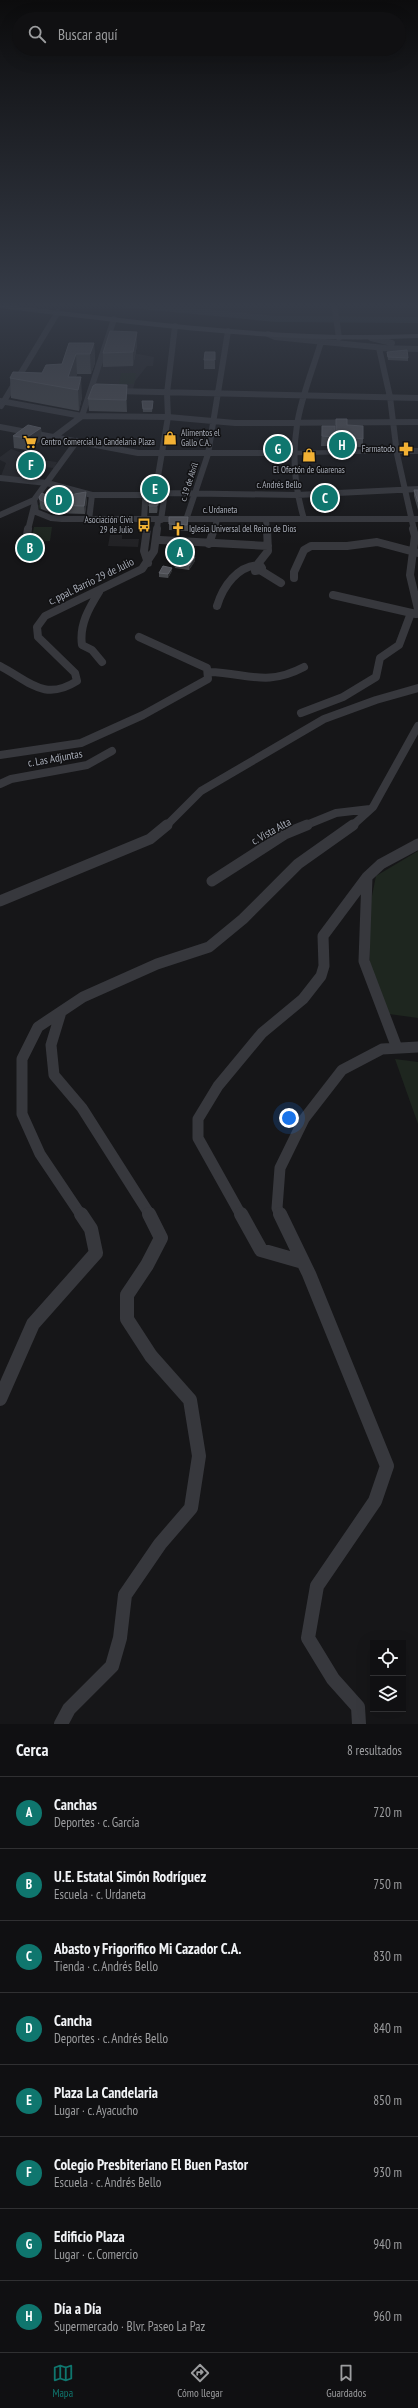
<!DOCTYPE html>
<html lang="es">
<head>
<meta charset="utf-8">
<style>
	body { margin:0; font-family:"PT Sans Narrow",sans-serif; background:#19191b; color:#f1f3f6 }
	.controls { position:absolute; right:12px; bottom:12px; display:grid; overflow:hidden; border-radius:0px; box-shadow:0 4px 16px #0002 }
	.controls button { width:36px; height:36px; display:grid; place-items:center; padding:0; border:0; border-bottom:1px solid #303032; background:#101012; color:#f1f3f6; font:20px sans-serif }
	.you { position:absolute; left:289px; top:1118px; width:14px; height:14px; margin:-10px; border:3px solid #fff; border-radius:50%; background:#1a73e8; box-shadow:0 0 0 6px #1a73e833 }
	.badge { display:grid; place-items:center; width:26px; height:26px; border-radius:50%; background:#0f766e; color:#fff; font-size:13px; font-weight:700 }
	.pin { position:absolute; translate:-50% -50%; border:2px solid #fff; box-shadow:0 1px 4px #0006 }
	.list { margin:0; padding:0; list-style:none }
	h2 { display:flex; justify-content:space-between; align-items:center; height:52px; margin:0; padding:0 16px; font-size:17px }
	h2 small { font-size:13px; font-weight:400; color:#9c9d9f }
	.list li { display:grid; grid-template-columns:26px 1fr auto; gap:12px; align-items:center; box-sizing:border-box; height:72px; padding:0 16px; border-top:1px solid #303032 }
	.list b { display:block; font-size:15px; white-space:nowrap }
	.list p { margin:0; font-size:13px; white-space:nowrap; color:#9c9d9f }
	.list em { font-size:13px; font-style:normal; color:#9c9d9f }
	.icon { flex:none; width:22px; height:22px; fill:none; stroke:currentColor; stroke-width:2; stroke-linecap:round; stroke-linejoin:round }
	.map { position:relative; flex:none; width:418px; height:1724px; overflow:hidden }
	.search { position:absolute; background:#101012; box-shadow:0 4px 16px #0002; left:12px; right:12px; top:12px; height:44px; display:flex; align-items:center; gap:10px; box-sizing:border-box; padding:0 14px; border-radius:22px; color:#9c9d9f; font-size:15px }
	.sheet { height:628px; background:#101012 }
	nav { display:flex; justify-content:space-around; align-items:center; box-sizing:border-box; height:56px; border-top:1px solid #303032; background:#101012; font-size:11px; color:#9c9d9f }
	nav a { display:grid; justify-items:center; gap:2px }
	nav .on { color:#0f766e }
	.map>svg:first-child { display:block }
	.built { fill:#222225 }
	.green { fill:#1e261f }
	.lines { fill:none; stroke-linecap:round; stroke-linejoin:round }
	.river { fill:#2c353c; fill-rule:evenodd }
	.pedestrian { stroke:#37383d; stroke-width:4.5 }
	.minor-far3 { stroke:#37383d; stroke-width:6 }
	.minor-far2 { stroke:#37383d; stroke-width:8 }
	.minor-far1 { stroke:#37383d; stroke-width:11 }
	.minor { stroke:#37383d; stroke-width:14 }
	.secondary { fill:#45474d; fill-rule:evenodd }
	.wall { fill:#47494d }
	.shaded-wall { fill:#2f3033 }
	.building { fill:#525359; stroke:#5f6168 }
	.labels { text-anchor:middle; stroke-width:3; stroke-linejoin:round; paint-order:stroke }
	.far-poi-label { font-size:9px; fill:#a8adb8; stroke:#111113; text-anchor:start }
	.far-street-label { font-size:9px; fill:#a8adb8; stroke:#111113 }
	.street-label { font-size:11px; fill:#a8adb8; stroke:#111113 }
</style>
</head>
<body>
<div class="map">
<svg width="418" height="1724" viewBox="0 0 418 1724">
	<rect width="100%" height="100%" fill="#161618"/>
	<path class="built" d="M113,303H418V318L234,316Z
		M133,353L154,357L153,366H147L135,381L133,390L94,388L103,360Z
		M11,449L42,460L57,462L54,468L31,466L24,478L1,476L6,463L0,460V457Z
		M110,535H122V539H139L138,547L108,546Z"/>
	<path class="green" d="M121,373H136L134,384H119Z
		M53,488L85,496L87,500L40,509L38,506Z
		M34,527H52L50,541L31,542Z
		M171,545L196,547L189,559L165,557Z
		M418,851V1018L389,1014L370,966L369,911L376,876Z
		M395,1059L418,1062V1124Z"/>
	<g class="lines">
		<path class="river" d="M105,303H144L276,316L418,317V323L276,322L110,306Z"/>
		<path class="pedestrian" d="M295,453L397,451"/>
		<path class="minor-far3" d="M334,303L339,338
			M268,334L275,337L385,348
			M371,338L392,343
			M114,391L418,398
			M0,401L82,416L168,417L235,423L418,422
			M1,406L58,312
			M0,427L138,453H295
			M54,437L82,416L114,319
			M397,451H418
			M0,478L47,483L92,495H145
			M157,482L168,417L167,393L175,326
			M164,493L297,495L418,489
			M34,500L36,512L51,518L62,519H418
			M0,515L34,500L77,441
			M304,519C295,489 292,456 297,425C301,397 313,369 321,342
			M89,520L92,495
			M144,520L146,486L156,481L166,485L161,520
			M186,520L208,454L228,331
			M266,520L267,530
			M28,530L34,506
			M147,530L148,520
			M157,530L158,520
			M214,530L217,520
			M414,530L397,454L390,397L379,348L418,349"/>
		<path class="minor-far2" d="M147,529L144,551L148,563
			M413,529L415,536L410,575L418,609
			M160,540L268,546
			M209,544L214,529
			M25,547L28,529
			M257,565L268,551L267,529
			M255,571L260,570L281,583
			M294,578V572L304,550L311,546H347L377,542L418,553
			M99,592C89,608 79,625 82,645L92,650L102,662
			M333,595L416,614
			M217,606C223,586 238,565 260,565L262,568L260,570
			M0,666C29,681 44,702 77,681L75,673L38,637L37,627L45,616L142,569L154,551L157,529
			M209,672C248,673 266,687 304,667
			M301,713L343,697L376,677L380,658L399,645L411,613
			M0,755L81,743L143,715L208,679L207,668L139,637
			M0,784L11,779L87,765L112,751
			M166,826L201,791L324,719L376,700L418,688
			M304,826L336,813L370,809
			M352,826L373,807L418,726"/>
		<path class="minor-far1" d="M367,877L364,961L397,1048
			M212,881L285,834L307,825
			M0,901L150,839L167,825
			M61,1012L51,1045L54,1075L82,1108L150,1215
			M81,1215L40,1154L22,1114V1059L38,1027L83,997L157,964L209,947L243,919L298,864L353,825
			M241,1215L198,1138V1119L218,1086L262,1033L303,999L321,976L324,966L323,936L367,877L381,864L418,844
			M280,1215L277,1208L280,1168L304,1119L342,1070L382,1049L418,1047"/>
		<path class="minor" d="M241,1214L261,1250L303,1262
			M280,1214L309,1274L387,1466L375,1501L317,1586L308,1638L333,1679L358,1707L359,1724
			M0,1399L33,1324L96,1253L91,1229L81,1214
			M61,1724L69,1709L112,1666L120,1638L125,1595L160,1544L191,1508L199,1456L190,1400L151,1356L127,1319V1295L147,1265L161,1238L149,1214"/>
		<path class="secondary" d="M0,304C139,320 277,340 418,334V338C277,345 139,325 0,308Z"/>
	</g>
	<path class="wall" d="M137,332V345L133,366L103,367V353Z
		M69,343H94L95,363L91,374H77L76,377L82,397L79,411L11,398L10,378L42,373L62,364Z
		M205,352L215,361V369H204V360Z
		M387,352L408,358V361L388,360Z
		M127,385V412L89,411L88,399Z
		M142,401L153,404L152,412H143Z
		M336,419L347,425L363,439V447H355V443L336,442Z
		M322,426H335L334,446H321Z
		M41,428L42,440L27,450L14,448L13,436Z
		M160,488V495L157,513H149V506Z
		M414,490H418V510L414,496Z
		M39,497L51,498L87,500L85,514L52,513L41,509L40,505Z
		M188,517V531L169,530V524Z
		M195,557V561L189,570L175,568L174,564Z
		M172,568V571L168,578L159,577V573Z"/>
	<path class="shaded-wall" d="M137,332V345L133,366V352Z
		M94,343L95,363L91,374L90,354Z
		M76,354L77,374L71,389L68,377Z
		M81,377L82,397L79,411L78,390Z
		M127,385V412L126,400Z
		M41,428L42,440L27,450L26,438Z
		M160,488V495L157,513V506Z
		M86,492L87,500L85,514L84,506Z
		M195,557V561L189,570V566Z
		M172,568V571L168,578V574Z"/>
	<path class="building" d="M110,331L137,332L133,352L103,353Z
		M69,343H94L90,354H76L68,377H81L78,390L10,378L13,372L42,373L46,365L62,364Z
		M407,350L408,358L388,357L387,352Z
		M205,352H215V360H204Z
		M96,384L127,385L126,400L88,399L93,386Z
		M142,401H153L152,409H143Z
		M336,419H347V425L363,426V439L355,438V434L336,433Z
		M28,425L41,428L26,438L13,436Z
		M322,426H335V437L322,436Z
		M150,488H160L157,506H149Z
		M414,490H418V502Z
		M86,492L84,506L52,505L40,500L39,497L42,493L51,498Z
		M169,517H188L187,525L169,524Z
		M180,555L195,557L189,566L174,564Z
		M163,566L172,568L168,574L159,573Z"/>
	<linearGradient id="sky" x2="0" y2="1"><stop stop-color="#0c0c0d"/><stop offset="0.56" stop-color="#363c48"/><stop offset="1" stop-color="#363c48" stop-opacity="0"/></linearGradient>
	<rect width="418" height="545" fill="url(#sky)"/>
	<defs>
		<g id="shop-bare" transform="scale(1.08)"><path d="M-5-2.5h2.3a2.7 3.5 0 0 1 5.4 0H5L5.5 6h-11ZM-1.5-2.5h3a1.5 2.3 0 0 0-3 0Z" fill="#f2b134" stroke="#111113" stroke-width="2.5" paint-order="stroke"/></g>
		<g id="supermarket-bare" transform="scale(1.08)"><path d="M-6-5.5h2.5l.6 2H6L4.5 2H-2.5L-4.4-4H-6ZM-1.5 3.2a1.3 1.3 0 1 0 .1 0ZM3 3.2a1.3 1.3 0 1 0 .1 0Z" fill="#f2b134" stroke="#111113" stroke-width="2.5" paint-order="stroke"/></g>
		<g id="pharmacy-bare" transform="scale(1.08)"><path d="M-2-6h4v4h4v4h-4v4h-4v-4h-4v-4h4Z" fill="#f2b134" stroke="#111113" stroke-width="2.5" paint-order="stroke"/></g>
		<g id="bus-bare" transform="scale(1.08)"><path d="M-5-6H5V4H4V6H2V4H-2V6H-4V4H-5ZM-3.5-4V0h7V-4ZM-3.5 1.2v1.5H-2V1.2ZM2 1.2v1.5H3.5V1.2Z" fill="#f2b134" stroke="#111113" stroke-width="2.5" paint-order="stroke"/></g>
		<g id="church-bare" transform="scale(1.08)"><path d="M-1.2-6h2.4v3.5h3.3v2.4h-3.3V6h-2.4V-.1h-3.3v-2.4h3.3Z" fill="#f2b134" stroke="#111113" stroke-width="2.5" paint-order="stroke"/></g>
	</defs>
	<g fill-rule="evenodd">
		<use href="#shop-bare" x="170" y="438"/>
		<use href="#supermarket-bare" x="30" y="442"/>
		<use href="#pharmacy-bare" x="406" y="449"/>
		<use href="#shop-bare" x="309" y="455"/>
		<use href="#bus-bare" x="144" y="525"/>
		<use href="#church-bare" x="178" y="529"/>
	</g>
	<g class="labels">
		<g class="far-poi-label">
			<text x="181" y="436">Alimentos el<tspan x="181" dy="10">Gallo C.A.</tspan></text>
			<text x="41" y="445">Centro Comercial la Candelaria Plaza</text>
			<text x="395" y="452" text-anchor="end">Farmatodo</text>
			<text x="309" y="473" text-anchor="middle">El Ofertón de Guarenas</text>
			<text x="133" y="523" text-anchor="end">Asociación Civil<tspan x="133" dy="10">29 de Julio</tspan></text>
			<text x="189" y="532">Iglesia Universal del Reino de Dios</text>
		</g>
		<g class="far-street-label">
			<text transform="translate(189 482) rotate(-72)" y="3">c. 19 de Abril</text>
			<text x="279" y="488">c. Andrés Bello</text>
			<text x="220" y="513">c. Urdaneta</text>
		</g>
		<g class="street-label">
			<text transform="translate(91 581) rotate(-26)" y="4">c. ppal. Barrio 29 de Julio</text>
			<text transform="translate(55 758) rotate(-10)" y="4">c. Las Adjuntas</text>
			<text transform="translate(271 831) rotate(-29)" y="4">c. Vista Alta</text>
		</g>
	</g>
</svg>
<div class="controls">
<button><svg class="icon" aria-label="locate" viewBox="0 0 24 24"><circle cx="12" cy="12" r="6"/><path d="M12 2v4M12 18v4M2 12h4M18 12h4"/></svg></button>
<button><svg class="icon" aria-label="layers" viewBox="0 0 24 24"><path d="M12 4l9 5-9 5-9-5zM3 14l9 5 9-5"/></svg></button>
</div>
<div class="you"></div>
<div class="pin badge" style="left:180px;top:552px">A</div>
<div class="pin badge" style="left:30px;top:548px">B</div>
<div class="pin badge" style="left:325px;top:498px">C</div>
<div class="pin badge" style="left:59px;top:500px">D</div>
<div class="pin badge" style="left:155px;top:489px">E</div>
<div class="pin badge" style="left:31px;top:465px">F</div>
<div class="pin badge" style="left:278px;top:449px">G</div>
<div class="pin badge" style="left:342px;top:445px">H</div>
<div class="search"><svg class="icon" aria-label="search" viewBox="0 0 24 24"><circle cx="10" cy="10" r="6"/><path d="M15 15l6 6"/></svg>Buscar aquí</div>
</div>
<section class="sheet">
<h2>Cerca<small>8 resultados</small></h2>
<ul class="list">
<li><span class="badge">A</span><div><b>Canchas</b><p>Deportes · c. García</p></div><em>720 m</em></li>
<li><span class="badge">B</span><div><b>U.E. Estatal Simón Rodríguez</b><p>Escuela · c. Urdaneta</p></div><em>750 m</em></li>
<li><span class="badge">C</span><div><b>Abasto y Frigorifico Mi Cazador C.A.</b><p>Tienda · c. Andrés Bello</p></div><em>830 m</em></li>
<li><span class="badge">D</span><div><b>Cancha</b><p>Deportes · c. Andrés Bello</p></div><em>840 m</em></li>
<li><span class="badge">E</span><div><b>Plaza La Candelaria</b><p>Lugar · c. Ayacucho</p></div><em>850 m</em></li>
<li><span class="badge">F</span><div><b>Colegio Presbiteriano El Buen Pastor</b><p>Escuela · c. Andrés Bello</p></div><em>930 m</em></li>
<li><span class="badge">G</span><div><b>Edificio Plaza</b><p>Lugar · c. Comercio</p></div><em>940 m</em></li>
<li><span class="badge">H</span><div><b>Día a Día</b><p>Supermercado · Blvr. Paseo La Paz</p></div><em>960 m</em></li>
</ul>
</section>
<nav>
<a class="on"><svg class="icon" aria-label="map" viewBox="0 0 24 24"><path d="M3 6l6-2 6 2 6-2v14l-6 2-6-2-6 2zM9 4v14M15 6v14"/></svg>Mapa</a>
<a><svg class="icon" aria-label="directions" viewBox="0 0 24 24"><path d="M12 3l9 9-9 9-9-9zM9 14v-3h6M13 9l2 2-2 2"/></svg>Cómo llegar</a>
<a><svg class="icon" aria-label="saved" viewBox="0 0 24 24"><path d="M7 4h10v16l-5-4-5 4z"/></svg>Guardados</a>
</nav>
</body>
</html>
